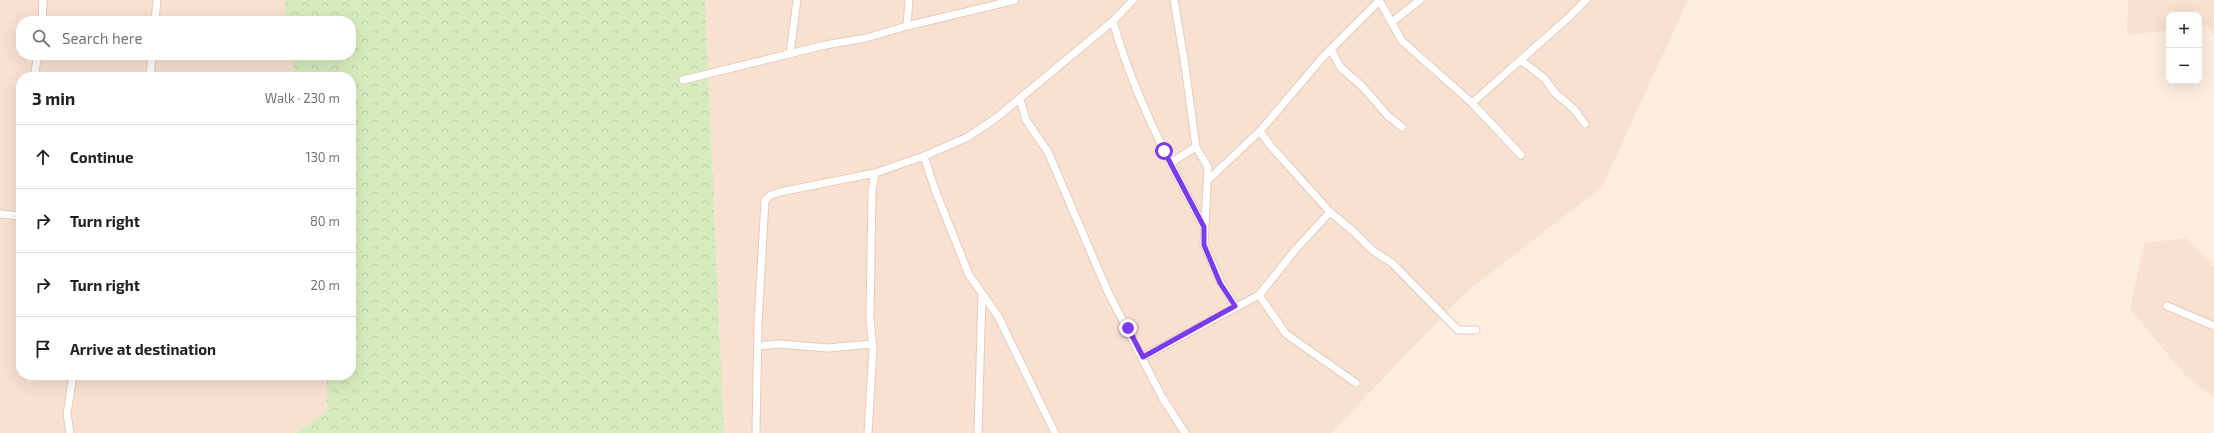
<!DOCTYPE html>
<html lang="en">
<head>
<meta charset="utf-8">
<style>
	body { margin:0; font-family:"Exo 2",sans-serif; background:#f2f2f2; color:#202124 }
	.controls { position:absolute; right:12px; top:12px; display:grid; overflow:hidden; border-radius:8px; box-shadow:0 4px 16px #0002 }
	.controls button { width:36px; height:36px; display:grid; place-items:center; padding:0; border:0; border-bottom:1px solid #e0e0e0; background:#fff; color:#202124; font:20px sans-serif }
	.stop { position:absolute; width:12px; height:12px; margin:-9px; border:3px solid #7c3aed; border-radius:50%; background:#fff }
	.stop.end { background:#7c3aed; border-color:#fff; box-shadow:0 1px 4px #0008 }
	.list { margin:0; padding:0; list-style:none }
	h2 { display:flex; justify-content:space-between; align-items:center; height:52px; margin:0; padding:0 16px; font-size:17px }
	h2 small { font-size:13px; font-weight:400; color:#757577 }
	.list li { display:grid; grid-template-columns:26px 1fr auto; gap:12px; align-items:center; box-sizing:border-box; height:64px; padding:0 16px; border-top:1px solid #e0e0e0 }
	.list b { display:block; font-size:15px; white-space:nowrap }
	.list em { font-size:13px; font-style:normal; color:#757577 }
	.icon { flex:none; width:22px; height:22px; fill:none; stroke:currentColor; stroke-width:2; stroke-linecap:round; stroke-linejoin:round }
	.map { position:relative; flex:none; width:2214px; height:433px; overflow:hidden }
	.search { position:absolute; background:#fff; box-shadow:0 4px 16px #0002; left:16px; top:16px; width:340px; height:44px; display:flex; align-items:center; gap:10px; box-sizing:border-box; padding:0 14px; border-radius:16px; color:#757577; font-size:15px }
	.panel { position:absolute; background:#fff; box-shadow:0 4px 16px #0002; left:16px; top:72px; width:340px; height:308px; border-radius:16px }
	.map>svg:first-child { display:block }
	.residential { fill:#f8e1d1 }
	.forest { fill:url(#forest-crowns) }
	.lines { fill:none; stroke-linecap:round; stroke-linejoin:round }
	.minor-casing { stroke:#e5cbbe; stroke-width:9 }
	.minor { stroke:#fff; stroke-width:7 }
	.route { stroke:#7c3aed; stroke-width:5 }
</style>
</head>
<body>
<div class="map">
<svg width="2214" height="433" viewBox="0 0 2214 433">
	<defs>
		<pattern id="forest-crowns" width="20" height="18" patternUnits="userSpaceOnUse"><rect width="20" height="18" fill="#d7ecbe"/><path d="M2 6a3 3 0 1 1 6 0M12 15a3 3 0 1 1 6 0" fill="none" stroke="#bccca5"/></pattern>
	</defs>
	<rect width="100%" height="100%" fill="#feeee0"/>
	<path class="residential" d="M0,0H284L287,21H21V55H292L295,77H21V375H327V411L295,433H0Z
		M705,0H1688L1602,187L1465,293L1331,433H724Z
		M2128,0H2214V35L2207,25L2199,26V15H2169V30L2127,35Z
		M2185,238L2214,267V397L2187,377L2130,309L2144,243Z"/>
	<path class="forest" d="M284,0H705L724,433H295L327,411V375H351V77H295L292,55H351V21H287Z"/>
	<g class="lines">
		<g class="minor-casing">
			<path id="minor" d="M909,0L907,26L1015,0
				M1174,0L1184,59L1196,147L1208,167L1204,245L1221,283L1235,306
				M1379,0L1402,41L1472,103L1521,155
				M42,21L43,0
				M155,21L157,0
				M1113,21C1133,94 1169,161 1204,227
				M1392,22L1420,0
				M1331,50L1341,68L1362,86L1388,116L1402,127
				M790,54L797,0
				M1521,60L1545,79L1555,93L1574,109L1585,124
				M34,77L38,55
				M150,77L152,55
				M683,80L825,45L866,38L907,26
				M1020,99L1026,120L1048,152L1107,290L1162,397L1185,433
				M1472,103L1568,18L1586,0
				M1170,163L1196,147
				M1209,179L1260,131
				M1330,212L1354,232L1372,250L1392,263L1458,330H1476
				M0,214L21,216
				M1259,295L1286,334L1356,383
				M2167,306L2214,326
				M758,346L779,344L828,348L872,344
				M1143,357L1259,295L1296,249L1330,212L1270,145L1260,131L1323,57L1379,1
				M70,433L67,414L73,375
				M756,433L758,323L765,200L771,195L780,192L875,173
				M868,433L873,349L870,319L872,190L875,173L924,156
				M978,433L982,295
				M1055,433L998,316L969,275L934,187L924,156L968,137L996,118L1113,21L1133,0"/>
		</g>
		<use href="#minor" class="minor"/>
	</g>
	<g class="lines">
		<path class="route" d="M1128,328L1143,357L1235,306L1220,283L1204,245V227L1164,151"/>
	</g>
</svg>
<div class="controls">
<button>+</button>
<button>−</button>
</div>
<div class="stop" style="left:1164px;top:151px"></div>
<div class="stop end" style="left:1128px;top:328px"></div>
<div class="search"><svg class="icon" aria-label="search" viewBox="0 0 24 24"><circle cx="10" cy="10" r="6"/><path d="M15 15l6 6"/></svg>Search here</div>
<section class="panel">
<h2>3 min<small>Walk · 230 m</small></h2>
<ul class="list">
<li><svg class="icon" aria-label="ahead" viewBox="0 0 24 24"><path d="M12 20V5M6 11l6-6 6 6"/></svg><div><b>Continue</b></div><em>130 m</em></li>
<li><svg class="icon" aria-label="right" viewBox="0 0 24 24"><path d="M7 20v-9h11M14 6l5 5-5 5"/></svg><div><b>Turn right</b></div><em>80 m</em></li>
<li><svg class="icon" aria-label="right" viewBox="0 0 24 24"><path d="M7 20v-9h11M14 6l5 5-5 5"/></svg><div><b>Turn right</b></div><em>20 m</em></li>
<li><svg class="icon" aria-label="arrive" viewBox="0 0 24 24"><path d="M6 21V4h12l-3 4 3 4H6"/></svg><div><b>Arrive at destination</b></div></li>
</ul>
</section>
</div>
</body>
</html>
